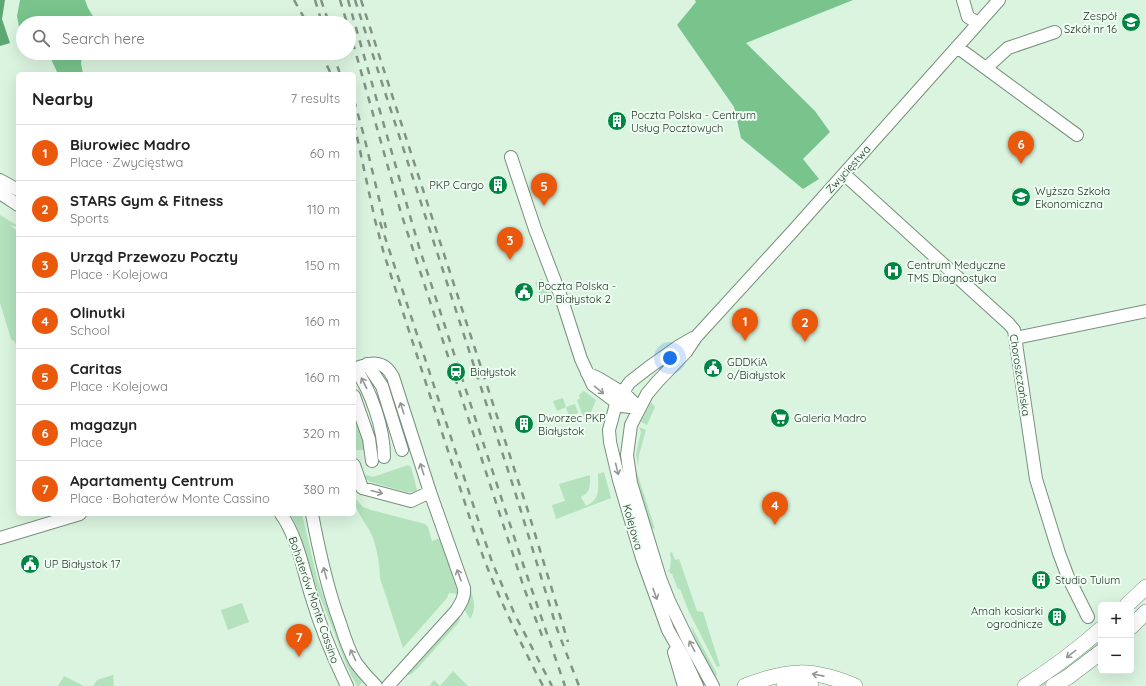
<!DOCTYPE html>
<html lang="en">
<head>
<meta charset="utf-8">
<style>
	body { margin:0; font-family:Quicksand,sans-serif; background:#f6f6f6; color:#222 }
	.controls { position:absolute; right:12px; bottom:12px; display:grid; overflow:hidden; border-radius:6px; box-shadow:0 4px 16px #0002 }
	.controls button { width:36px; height:36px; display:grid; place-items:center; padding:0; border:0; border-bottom:1px solid #e0e0e0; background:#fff; color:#222; font:20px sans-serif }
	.you { position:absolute; left:670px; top:358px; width:14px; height:14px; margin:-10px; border:3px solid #fff; border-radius:50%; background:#1a73e8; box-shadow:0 0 0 6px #1a73e833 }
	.badge { display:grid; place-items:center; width:26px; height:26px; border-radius:50%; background:#ea580c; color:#fff; font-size:13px; font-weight:700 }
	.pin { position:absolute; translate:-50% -33px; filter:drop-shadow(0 1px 2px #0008) }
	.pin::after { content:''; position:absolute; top:21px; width:14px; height:12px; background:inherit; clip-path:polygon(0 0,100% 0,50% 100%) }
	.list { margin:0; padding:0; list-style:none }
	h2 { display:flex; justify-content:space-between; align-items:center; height:52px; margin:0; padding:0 16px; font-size:17px }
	h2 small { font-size:13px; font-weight:400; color:#767676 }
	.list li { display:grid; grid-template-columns:26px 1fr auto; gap:12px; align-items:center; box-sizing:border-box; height:56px; padding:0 16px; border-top:1px solid #e0e0e0 }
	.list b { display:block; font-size:15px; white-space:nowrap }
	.list p { margin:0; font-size:13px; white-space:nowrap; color:#767676 }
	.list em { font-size:13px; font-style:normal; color:#767676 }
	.icon { flex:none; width:22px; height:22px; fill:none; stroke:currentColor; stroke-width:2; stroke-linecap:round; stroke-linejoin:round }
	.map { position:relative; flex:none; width:1146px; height:686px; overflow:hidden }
	.search { position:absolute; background:#fff; box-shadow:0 4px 16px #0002; left:16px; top:16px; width:340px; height:44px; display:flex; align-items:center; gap:10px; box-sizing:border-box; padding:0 14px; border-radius:22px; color:#767676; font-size:15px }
	.panel { position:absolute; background:#fff; box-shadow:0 4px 16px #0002; left:16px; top:72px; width:340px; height:444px; border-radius:6px }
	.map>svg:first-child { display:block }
	.green { fill:#b3e2bd }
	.forest { fill:#78c48c }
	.water { fill:#5da872 }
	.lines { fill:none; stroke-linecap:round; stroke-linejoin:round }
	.minor-casing { stroke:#788f7d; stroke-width:14 }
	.major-casing { stroke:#788f7d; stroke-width:16 }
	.minor { stroke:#fff; stroke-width:12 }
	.major { stroke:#fff; stroke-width:15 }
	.rail { stroke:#819385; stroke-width:2.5; stroke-dasharray:7 7; stroke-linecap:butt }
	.oneway { stroke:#949894 }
	.labels { text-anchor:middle; stroke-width:4; stroke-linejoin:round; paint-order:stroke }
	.poi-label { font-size:11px; fill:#28322a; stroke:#eefef2; text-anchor:start }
	.street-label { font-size:11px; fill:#28322a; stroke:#eefef2 }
</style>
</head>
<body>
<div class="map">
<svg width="1146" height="686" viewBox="0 0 1146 686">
	<rect width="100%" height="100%" fill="#daf4df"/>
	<path class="green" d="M0,215L18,226V227L10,225L18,232V351L15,342L11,339L0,303Z
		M541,279C548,282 549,288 551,295L540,298L535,282Z
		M584,391L596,400L589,417L584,419L577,400L580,398L579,395Z
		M563,398L566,407L575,404L578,413L569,417L566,407L557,411L553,401Z
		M651,402L655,407L647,425L641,422Z
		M354,408L367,450H354Z
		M639,427L646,430L639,455L638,466L636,454L641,432Z
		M635,430L637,433L632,450L633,460L655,529L649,527L647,523C637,488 628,467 635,430Z
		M408,465L411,467L417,490L413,492H407L370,482L365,478L366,475L373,477Z
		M604,472L611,498L556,519L552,505L565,501L559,484L590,475C590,486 591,492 581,497L586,506C601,498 598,490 598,474Z
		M354,497L363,507L371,510L425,524L428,527L432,541L441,538L434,519L431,516L435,515L459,588V594L449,593L447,598L403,648L380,578C380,565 377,550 373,538C368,524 354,512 354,497Z
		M290,514H302L317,578L344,655L354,672L362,682L359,686H357C347,669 341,651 334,632C327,614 319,596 313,578C306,556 302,533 290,514Z
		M672,552L675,560L679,559L697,611L703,612L720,666L717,667L689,612L680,589H678L672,574H671L668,570L670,569L671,559L670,553Z
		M466,578C471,592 479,606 470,619L464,609Z
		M242,603L249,622L228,630L221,610Z
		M458,617L460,619L459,622L416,670L410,675H406Z
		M691,627H692L717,674L716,677C703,664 697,644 691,627Z
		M1101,635V647L1059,676L1043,686H1034Z
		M453,671L467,685V686H431L430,685L434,680L440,686Z
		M113,675L114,686H93L97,680Z
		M64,676L84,686H58Z"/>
	<path class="forest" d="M20,0H85L88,8L97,23H23V39L21,38L17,16Z
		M695,0H853L746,43L815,111L830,132L803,159L819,179L803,189L741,138L734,107L677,25L696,2Z
		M44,53H83L81,63L83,74H58L51,59Z"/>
	<path class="water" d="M0,0H5L2,19L10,43L0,46Z"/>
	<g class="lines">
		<g class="minor-casing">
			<path id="minor" d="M963,0L968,17L978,23
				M957,47L1077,135
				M986,68L1008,48L1055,32
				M511,157L535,229L561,297L581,359L593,385L621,406L639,408
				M844,174L1009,324L1014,330L1036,479L1059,553L1068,577L1088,617
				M0,180L18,190
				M0,193L18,205
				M693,338L679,346L648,368L630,382L622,393L616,404L609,430L610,442L619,480L642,558L668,630L684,658L697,686
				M1016,338L1146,311
				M367,364L382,386L402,450
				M355,368C371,391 384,428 384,457
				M354,369C370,363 383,358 393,377L430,492L464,588C465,597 461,603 456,611L388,686
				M587,373L598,378L626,395L639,408
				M354,396L369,439L372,461
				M354,465L362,488L411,501L430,492
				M281,514C297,536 303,569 311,595C320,626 333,657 347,686
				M312,514C319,551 327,588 340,623C344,636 349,651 356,663C362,671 369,679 376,686
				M0,538L80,514
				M674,652L684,686
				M713,686L689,642L669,601L660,578L631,483L627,455L631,425L647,394L658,381L686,352L696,337L793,231L999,0"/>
		</g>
		<g class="major-casing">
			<path id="major" d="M1127,605L1146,587
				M1131,627L1146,612
				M745,686C788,669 812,668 855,686
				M784,686L795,684L811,686
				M1025,686C1052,669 1077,650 1101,629
				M1053,686L1068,677L1101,652"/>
		</g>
		<use href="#minor" class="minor"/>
		<use href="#major" class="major"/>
		<path class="rail" d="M294,0L307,23
			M315,0L322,23
			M321,0L329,23
			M340,0L347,23
			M348,0L419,247L524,567L565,686
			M355,0L516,495L557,629L579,686
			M361,0L528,511L568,642
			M349,29L401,213L524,588L544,641
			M321,53L331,74
			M333,53L340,74
			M354,100L364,136L386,228
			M354,123L375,220L384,254L475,534C493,587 517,636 543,686
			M380,222L492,562L515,615L552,686"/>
	</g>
	<defs><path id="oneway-shaft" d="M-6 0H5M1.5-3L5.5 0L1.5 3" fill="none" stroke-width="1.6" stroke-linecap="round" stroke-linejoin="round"/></defs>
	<g class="oneway">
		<use href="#oneway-shaft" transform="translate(364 383) rotate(-117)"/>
		<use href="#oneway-shaft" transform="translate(599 390) rotate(39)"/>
		<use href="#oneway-shaft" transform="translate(402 408) rotate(-108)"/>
		<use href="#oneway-shaft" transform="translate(422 469) rotate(-108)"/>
		<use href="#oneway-shaft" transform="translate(617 469) rotate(76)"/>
		<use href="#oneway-shaft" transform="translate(377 492) rotate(15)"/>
		<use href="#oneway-shaft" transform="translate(325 573) rotate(-105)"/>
		<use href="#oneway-shaft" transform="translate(459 575) rotate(-110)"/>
		<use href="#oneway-shaft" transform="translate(655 594) rotate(70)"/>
		<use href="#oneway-shaft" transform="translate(692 646) rotate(-118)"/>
		<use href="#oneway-shaft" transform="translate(1071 654) rotate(142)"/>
		<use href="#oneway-shaft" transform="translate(353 655) rotate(-115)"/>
		<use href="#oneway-shaft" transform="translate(818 675) rotate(-169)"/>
	</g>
	<defs>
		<g id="school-disc" transform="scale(1)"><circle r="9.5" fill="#008642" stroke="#eefef2"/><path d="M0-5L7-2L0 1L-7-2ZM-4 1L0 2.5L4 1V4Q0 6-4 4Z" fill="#fff"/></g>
		<g id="building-disc" transform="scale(1)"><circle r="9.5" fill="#008642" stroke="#eefef2"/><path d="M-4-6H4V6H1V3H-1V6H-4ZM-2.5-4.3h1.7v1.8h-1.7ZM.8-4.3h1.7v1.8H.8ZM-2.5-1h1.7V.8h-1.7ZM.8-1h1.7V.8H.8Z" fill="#fff"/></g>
		<g id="university-disc" transform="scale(1)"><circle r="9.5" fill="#008642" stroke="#eefef2"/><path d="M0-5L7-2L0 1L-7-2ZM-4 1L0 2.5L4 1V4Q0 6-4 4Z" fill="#fff"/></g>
		<g id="hospital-disc" transform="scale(1)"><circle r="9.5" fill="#008642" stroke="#eefef2"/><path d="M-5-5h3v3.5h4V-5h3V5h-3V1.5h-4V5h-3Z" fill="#fff"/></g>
		<g id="civic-disc" transform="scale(1)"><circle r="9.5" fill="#008642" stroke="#eefef2"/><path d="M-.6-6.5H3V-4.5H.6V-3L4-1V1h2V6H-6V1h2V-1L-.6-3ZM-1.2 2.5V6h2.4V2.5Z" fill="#fff"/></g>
		<g id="station-disc" transform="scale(1)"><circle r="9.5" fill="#008642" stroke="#eefef2"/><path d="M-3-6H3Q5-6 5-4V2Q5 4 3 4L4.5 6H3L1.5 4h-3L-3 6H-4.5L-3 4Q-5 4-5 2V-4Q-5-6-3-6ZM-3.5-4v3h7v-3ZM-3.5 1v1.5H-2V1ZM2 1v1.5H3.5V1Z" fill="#fff"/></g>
		<g id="supermarket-disc" transform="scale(1)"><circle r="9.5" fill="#008642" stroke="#eefef2"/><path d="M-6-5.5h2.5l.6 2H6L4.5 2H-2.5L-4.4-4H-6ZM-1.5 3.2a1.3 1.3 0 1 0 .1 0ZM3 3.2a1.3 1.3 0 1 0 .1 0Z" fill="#fff"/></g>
	</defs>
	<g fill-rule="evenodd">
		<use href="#school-disc" x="1131" y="22"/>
		<use href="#building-disc" x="617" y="121"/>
		<use href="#building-disc" x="498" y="185"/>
		<use href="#university-disc" x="1021" y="197"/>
		<use href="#hospital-disc" x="893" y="271"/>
		<use href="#civic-disc" x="524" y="292"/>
		<use href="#civic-disc" x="713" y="368"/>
		<use href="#station-disc" x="456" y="372"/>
		<use href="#supermarket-disc" x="780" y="418"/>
		<use href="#building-disc" x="524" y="424"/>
		<use href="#civic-disc" x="30" y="564"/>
		<use href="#building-disc" x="1041" y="580"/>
		<use href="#building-disc" x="1057" y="617"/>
	</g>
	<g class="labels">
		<g class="poi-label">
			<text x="1117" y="20" text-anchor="end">Zespół<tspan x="1117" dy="13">Szkół nr 16</tspan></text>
			<text x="631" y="119">Poczta Polska - Centrum<tspan x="631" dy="13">Usług Pocztowych</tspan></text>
			<text x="484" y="189" text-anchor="end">PKP Cargo</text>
			<text x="1035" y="195">Wyższa Szkoła<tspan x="1035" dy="13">Ekonomiczna</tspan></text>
			<text x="907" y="269">Centrum Medyczne<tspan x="907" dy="13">TMS Diagnostyka</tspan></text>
			<text x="538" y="290">Poczta Polska -<tspan x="538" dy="13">UP Białystok 2</tspan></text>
			<text x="727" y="366">GDDKiA<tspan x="727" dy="13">o/Białystok</tspan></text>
			<text x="470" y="376">Białystok</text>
			<text x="538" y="422">Dworzec PKP<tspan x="538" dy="13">Białystok</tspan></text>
			<text x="794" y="422">Galeria Madro</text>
			<text x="44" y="568">UP Białystok 17</text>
			<text x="1055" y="584">Studio Tulum</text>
			<text x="1043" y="615" text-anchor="end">Amah kosiarki<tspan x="1043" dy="13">ogrodnicze</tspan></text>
		</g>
		<g class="street-label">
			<text transform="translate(848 169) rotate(-48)" y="4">Zwycięstwa</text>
			<text transform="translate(1020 375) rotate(81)" y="4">Choroszczańska</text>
			<text transform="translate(633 527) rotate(74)" y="4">Kolejowa</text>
			<text transform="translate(314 600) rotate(71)" y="4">Bohaterów Monte Cassino</text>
		</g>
	</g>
</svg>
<div class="controls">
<button>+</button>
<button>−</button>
</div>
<div class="you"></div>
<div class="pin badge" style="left:745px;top:341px">1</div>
<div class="pin badge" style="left:805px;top:342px">2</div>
<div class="pin badge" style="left:510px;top:260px">3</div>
<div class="pin badge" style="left:775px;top:525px">4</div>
<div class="pin badge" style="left:544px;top:206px">5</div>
<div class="pin badge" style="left:1021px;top:164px">6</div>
<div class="pin badge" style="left:299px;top:657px">7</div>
<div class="search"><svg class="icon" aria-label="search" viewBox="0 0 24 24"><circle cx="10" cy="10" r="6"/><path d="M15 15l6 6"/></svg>Search here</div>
<section class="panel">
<h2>Nearby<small>7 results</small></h2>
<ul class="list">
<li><span class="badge">1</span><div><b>Biurowiec Madro</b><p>Place · Zwycięstwa</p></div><em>60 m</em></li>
<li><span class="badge">2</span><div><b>STARS Gym &amp; Fitness</b><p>Sports</p></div><em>110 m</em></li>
<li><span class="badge">3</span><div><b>Urząd Przewozu Poczty</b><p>Place · Kolejowa</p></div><em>150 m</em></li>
<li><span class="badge">4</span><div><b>Olinutki</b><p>School</p></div><em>160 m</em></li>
<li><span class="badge">5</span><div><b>Caritas</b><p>Place · Kolejowa</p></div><em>160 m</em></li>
<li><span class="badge">6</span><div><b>magazyn</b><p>Place</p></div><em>320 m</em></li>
<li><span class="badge">7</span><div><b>Apartamenty Centrum</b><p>Place · Bohaterów Monte Cassino</p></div><em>380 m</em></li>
</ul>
</section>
</div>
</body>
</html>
